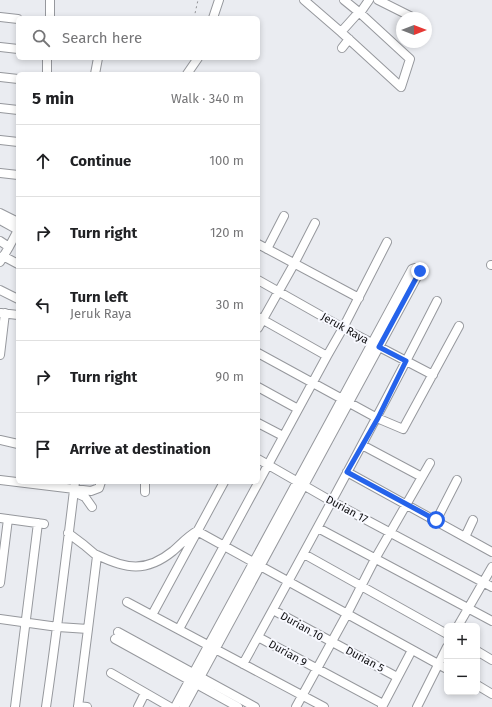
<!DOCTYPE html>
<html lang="en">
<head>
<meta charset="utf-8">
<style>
	body { margin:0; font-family:"Fira Sans",sans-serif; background:#f6f6f6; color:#202124 }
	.controls { position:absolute; right:12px; bottom:12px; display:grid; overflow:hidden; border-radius:6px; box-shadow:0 2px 6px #0003 }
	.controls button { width:36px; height:36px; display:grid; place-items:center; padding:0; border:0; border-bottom:1px solid #e0e0e0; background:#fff; color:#202124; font:20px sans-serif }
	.compass { position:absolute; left:396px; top:12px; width:36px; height:36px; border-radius:50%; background:#fff; box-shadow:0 2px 6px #0003; rotate:90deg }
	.stop { position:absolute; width:12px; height:12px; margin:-9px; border:3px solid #2563eb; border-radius:50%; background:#fff }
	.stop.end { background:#2563eb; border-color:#fff; box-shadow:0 1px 4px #0008 }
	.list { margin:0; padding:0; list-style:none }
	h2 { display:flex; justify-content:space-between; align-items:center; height:52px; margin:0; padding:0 16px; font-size:17px }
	h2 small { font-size:13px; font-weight:400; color:#757577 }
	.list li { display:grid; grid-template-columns:26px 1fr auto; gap:12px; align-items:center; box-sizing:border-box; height:72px; padding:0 16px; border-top:1px solid #e0e0e0 }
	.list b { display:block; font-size:15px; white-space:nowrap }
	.list p { margin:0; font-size:13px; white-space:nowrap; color:#757577 }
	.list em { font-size:13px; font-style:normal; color:#757577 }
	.icon { flex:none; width:22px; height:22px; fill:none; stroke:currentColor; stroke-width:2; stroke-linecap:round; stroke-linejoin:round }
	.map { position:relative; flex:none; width:492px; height:707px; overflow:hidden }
	.search { position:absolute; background:#fff; box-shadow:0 2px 6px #0003; left:16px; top:16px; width:244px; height:44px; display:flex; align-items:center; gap:10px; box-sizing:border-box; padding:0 14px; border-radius:6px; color:#757577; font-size:15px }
	.panel { position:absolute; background:#fff; box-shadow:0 2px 6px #0003; left:16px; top:72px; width:244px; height:412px; border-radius:6px }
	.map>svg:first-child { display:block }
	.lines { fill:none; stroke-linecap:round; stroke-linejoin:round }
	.street-casing { stroke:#96989d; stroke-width:10 }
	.path { stroke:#919296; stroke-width:1; stroke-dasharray:2 3; stroke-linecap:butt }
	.street { stroke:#fff; stroke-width:8 }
	.route { stroke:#2563eb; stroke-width:5 }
	.labels { text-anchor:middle; stroke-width:4; stroke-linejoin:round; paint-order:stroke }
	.street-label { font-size:11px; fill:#0d0d0f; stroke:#f8f9ff }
</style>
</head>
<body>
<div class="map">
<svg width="492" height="707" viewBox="0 0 492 707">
	<rect width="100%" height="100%" fill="#eaecf1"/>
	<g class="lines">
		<g class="street-casing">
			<path id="street" d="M304,0L341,32L401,87L410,59L360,13L344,0
				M378,0L414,18
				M360,13L369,0
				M0,17L18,19
				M50,18V0
				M213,18L219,0
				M341,32L359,12
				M0,47L18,49
				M342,48L349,39
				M47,58V74
				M95,74L98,58
				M187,74L198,58
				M0,77L18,79
				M0,108L18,110
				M0,140L18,142
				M0,173L18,175
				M0,213L18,222
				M0,220L18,230
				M0,241L9,247L18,230
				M258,244L359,298
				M267,249L284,216
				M3,256L18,264
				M0,262L9,247
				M491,265H492
				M258,280L343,328L433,375
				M0,290L18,299
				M1,313L18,315
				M258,317L327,356
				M258,328L294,264L315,223
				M258,353L377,418L403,429L459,326
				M0,355L5,313
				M258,387L298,409
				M258,423L283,436
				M0,440L18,444
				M362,445L422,477
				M258,459L331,501L492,587
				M347,472L492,552
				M0,480L91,491L99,488L101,482
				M74,492L85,497L92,507
				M145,492V482
				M0,518L44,524
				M436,521L457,480
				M318,528L492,621
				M68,533L84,545L97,556L88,629
				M465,537L473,520
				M304,554L447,634
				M97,555C126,569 146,573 173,551C181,544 187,537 197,531L447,669
				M0,583L8,519
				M127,602L324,707
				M273,610L397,677
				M152,615L224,482
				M0,619L58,627L88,629L78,707
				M458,626L492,567
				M179,629L327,356L343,328L387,242
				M118,632L255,707
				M258,637L383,704
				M115,639L238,707
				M477,651L492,660
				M243,664C309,544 375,423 437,301
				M111,673L170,707
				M477,685L492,694
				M78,706L87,707
				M15,707L38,523
				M46,707C57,632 66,557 75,482
				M138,707L145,693
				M175,707C255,562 333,415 412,269L415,268L419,270V273L184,707
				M296,707L347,614L375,559L430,463
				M382,707L412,650
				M417,707L447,647"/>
		</g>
		<path class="path" d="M194,18L198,0"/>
		<use href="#street" class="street"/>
	</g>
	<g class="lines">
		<path class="route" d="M420,271L379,347L406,361L378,418L347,472L436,520"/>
	</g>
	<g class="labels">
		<g class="street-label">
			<text transform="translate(345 328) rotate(29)" y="4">Jeruk Raya</text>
			<text transform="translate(347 509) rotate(28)" y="4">Durian 17</text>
			<text transform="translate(302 626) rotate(29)" y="4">Durian 10</text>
			<text transform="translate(288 653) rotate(29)" y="4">Durian 9</text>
			<text transform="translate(365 659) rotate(28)" y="4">Durian 5</text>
		</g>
	</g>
</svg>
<div class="controls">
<button>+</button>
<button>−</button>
</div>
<svg class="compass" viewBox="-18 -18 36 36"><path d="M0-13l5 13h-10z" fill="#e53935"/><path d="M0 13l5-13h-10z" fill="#757577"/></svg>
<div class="stop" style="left:436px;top:520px"></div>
<div class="stop end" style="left:420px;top:271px"></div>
<div class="search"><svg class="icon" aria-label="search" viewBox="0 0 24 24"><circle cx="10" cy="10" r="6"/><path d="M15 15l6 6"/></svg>Search here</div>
<section class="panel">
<h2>5 min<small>Walk · 340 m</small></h2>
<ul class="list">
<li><svg class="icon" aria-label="ahead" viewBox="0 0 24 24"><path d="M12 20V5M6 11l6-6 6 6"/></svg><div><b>Continue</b></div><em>100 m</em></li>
<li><svg class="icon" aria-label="right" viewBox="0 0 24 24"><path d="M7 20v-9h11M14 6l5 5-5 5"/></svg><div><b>Turn right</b></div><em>120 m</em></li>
<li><svg class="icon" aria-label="left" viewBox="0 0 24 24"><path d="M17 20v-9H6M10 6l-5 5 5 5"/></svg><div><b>Turn left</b><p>Jeruk Raya</p></div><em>30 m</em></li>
<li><svg class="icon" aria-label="right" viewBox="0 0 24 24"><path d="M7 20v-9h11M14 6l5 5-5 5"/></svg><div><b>Turn right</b></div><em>90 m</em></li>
<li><svg class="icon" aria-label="arrive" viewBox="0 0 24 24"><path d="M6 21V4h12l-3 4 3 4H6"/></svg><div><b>Arrive at destination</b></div></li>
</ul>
</section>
</div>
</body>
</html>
